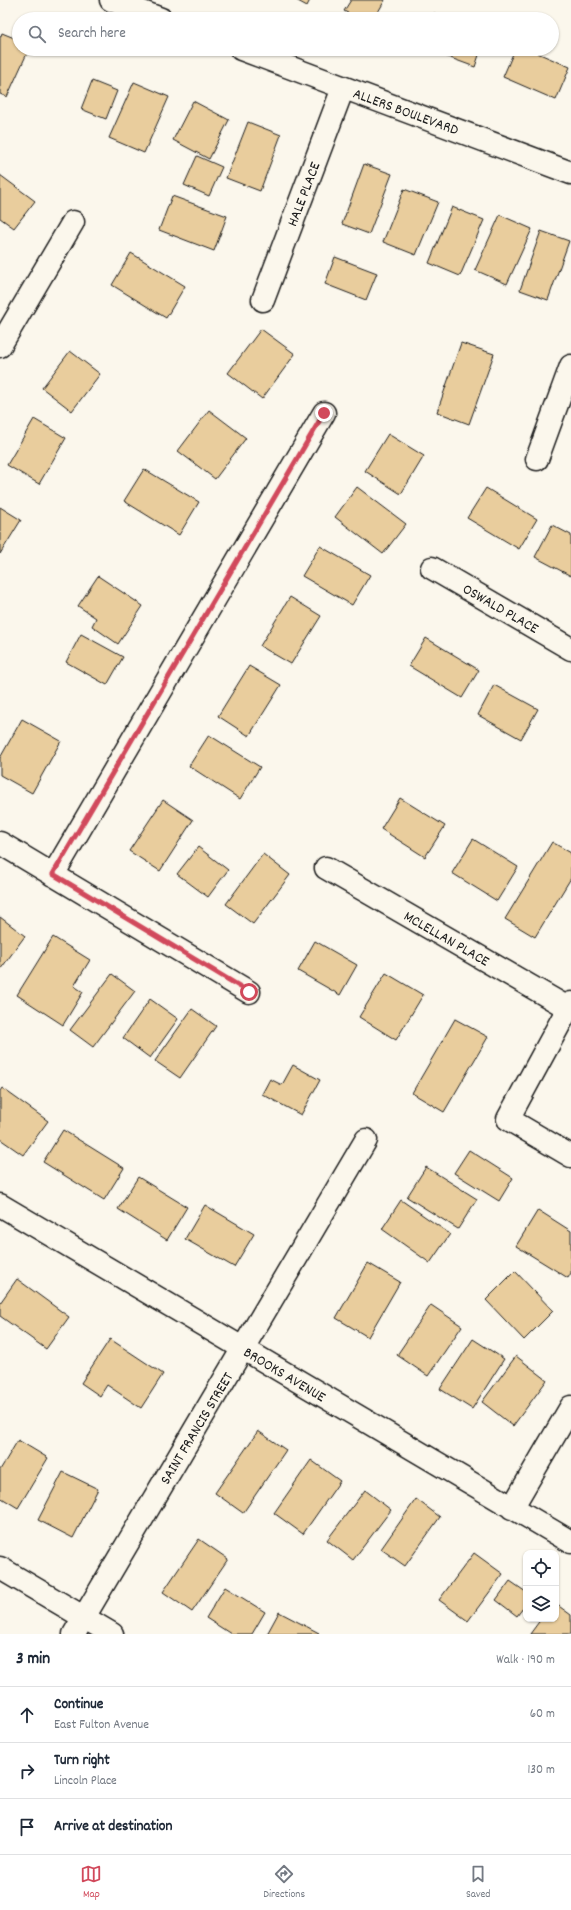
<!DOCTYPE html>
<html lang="en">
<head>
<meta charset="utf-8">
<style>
	body { margin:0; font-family:Dekko,sans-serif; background:#f6f6f7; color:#1f2937 }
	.controls { position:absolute; right:12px; bottom:12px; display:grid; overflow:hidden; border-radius:8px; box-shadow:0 1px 3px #0004 }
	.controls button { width:36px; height:36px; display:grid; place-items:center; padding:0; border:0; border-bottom:1px solid #e0e1e3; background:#fff; color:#1f2937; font:20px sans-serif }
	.stop { position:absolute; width:12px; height:12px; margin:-9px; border:3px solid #d1495b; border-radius:50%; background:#fff }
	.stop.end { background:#d1495b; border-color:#fff; box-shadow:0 1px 4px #0008 }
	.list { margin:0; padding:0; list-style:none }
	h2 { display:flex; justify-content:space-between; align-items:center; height:52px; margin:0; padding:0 16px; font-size:17px }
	h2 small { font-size:13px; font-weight:400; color:#747a83 }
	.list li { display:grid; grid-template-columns:26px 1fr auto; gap:12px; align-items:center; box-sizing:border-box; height:56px; padding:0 16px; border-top:1px solid #e0e1e3 }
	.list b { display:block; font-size:15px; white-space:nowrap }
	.list p { margin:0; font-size:13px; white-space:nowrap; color:#747a83 }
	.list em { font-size:13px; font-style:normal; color:#747a83 }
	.icon { flex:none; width:22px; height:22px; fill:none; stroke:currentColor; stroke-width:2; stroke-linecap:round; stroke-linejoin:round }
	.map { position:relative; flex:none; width:571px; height:1634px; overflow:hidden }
	.search { position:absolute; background:#fff; box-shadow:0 1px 3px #0004; left:12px; right:12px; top:12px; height:44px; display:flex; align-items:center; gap:10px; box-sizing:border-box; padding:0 14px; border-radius:22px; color:#747a83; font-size:15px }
	.sheet { height:220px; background:#fff }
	nav { display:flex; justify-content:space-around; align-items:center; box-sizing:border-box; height:56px; border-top:1px solid #e0e1e3; background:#fff; font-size:11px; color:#747a83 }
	nav a { display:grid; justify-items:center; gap:2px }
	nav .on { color:#d1495b }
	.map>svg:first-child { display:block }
	.building { fill:#e9cd9d; stroke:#1c1c1c }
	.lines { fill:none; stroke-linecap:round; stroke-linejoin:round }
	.minor-casing { stroke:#1c1c1c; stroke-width:25 }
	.minor { stroke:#fbf7ec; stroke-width:22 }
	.route { stroke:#d1495b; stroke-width:5 }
	.labels { text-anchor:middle; stroke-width:3; stroke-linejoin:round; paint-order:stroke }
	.street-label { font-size:15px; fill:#1c1c1c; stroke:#fbf7ec }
</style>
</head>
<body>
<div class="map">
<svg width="571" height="1634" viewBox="0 0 571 1634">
	<rect width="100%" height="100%" fill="#fbf7ec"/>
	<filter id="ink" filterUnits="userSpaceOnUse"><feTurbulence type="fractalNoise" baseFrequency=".025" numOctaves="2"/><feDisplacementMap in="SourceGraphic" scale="8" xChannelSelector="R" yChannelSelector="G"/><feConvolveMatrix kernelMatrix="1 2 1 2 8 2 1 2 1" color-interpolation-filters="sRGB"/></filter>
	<g filter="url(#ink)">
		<path class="building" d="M296,0H310L307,6Z
			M351,0H385L374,19H359L344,11Z
			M434,13L450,19H432Z
			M2,33L19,40V49H29L7,97L0,94V38Z
			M426,49H481L475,67Z
			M515,49H528L570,67L556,100L503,77Z
			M92,81L117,91L106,119L81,109Z
			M134,82L169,97L144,153L109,138Z
			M193,101L229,120L209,159L173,140Z
			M248,122L281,135L260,191L226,178Z
			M197,156L222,167L209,196L184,185Z
			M364,164L392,174L369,234L342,224Z
			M0,175L35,201L14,228L0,218Z
			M404,189L438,202L416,255L383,242Z
			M172,196L227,216L214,251L159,230Z
			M452,207L484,220L460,276L429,263Z
			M500,215L532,229L507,284L475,270Z
			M541,231L569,241L548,300L520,290Z
			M131,253L185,286L166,318L112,285Z
			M335,257L377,273L366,300L325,284Z
			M261,329L295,354L262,399L228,373Z
			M461,343L494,354L469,424L437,412Z
			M70,351L100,374L72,411L42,388Z
			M209,410L246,438L215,479L178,451Z
			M34,419L66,438L39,484L7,465Z
			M388,434L424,456L401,494L365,471Z
			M144,469L199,502L179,535L124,501Z
			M357,487L406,524L383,554L335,517Z
			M486,488L537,519L519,549L467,518Z
			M0,507L21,520L0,554Z
			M552,525L571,535V576L535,557Z
			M320,546L370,575L352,605L302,576Z
			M98,576L143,606L118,644L92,626L96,618L78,606Z
			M290,597L321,616L291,664L260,646Z
			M81,634L123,657L107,685L66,662Z
			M426,638L479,670L462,698L409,666Z
			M249,666L281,685L249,736L218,716Z
			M494,685L538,709L521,739L478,715Z
			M22,719L61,741L32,793L0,775V758Z
			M209,735L260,767L240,799L189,766Z
			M400,798L445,826L425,857L381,829Z
			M163,800L193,820L160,871L129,851Z
			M473,839L518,867L497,901L452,873Z
			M552,842L571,853V878L535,937L505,919Z
			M198,847L228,870L208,897L177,874Z
			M263,854L290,875L253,924L226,904Z
			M0,917L25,936L0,970Z
			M53,937L90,960L74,986L83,992L63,1025L17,995Z
			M315,941L357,965L340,995L298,971Z
			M386,973L423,995L396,1040L359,1017Z
			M112,974L135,991L93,1047L70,1030Z
			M150,999L178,1019L150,1058L123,1038Z
			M192,1009L216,1026L180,1078L155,1061Z
			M455,1019L488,1037L444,1112L412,1093Z
			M293,1065L320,1080L301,1115L262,1094L270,1079L282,1085Z
			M2,1088L48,1121L23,1155L0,1139V1091Z
			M63,1130L124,1168L104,1200L43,1162Z
			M469,1150L513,1178L499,1201L454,1173Z
			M426,1167L477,1199L458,1229L407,1197Z
			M138,1177L187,1207L167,1240L118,1209Z
			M401,1200L450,1234L430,1263L382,1229Z
			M205,1205L254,1234L234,1267L185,1239Z
			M538,1210L571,1231V1273L568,1278L516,1246Z
			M368,1263L400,1282L368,1337L336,1318Z
			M515,1271L553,1311L524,1340L486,1300Z
			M17,1279L69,1317L46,1349L0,1316V1303Z
			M431,1305L462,1326L428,1376L397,1355Z
			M110,1339L163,1374L141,1408L107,1385L100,1396L81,1383Z
			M473,1339L504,1359L472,1409L440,1389Z
			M516,1356L547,1380L513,1426L482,1402Z
			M258,1431L286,1450L243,1513L215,1493Z
			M18,1440L48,1458L18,1508L0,1497V1470Z
			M311,1460L340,1481L303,1534L274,1513Z
			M63,1472L98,1489L73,1538L38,1520Z
			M365,1490L391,1510L353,1560L327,1540Z
			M416,1499L440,1517L405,1566L381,1549Z
			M199,1539L228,1559L192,1612L163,1592Z
			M474,1553L503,1574L468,1621L439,1600Z
			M510,1581L526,1592V1604L517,1616L496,1600Z
			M225,1587L265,1612L252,1634H231L206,1618Z
			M556,1604L571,1615V1634H530L541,1619H556Z
			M279,1612L319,1633L318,1634H267Z"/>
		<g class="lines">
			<g class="minor-casing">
				<path id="minor" d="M111,0L161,19
					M241,49L571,173
					M263,300L343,88
					M0,346L73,222
					M537,459L571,366
					M432,568L571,649
					M0,843L249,992
					M326,868L568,1008
					M53,875L324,413
					M571,1003L508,1119L571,1156
					M0,1205L571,1542
					M512,1508L571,1407
					M0,1568L112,1634
					M74,1634L366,1140"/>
			</g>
			<use href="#minor" class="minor"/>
		</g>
	</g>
	<g class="lines" filter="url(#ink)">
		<path class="route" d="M249,992L53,874L324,413"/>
	</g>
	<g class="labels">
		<g class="street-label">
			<text transform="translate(406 111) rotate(20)" y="5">ALLERS BOULEVARD</text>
			<text transform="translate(303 194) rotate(-69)" y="5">HALE PLACE</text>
			<text transform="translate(501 608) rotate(30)" y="5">OSWALD PLACE</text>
			<text transform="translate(447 938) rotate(30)" y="5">MCLELLAN PLACE</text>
			<text transform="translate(285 1374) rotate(31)" y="5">BROOKS AVENUE</text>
			<text transform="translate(196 1428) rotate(-59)" y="5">SAINT FRANCIS STREET</text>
		</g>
	</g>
</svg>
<div class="controls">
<button><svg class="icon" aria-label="locate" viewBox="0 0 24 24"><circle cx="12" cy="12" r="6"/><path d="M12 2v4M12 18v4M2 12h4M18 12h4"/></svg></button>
<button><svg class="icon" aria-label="layers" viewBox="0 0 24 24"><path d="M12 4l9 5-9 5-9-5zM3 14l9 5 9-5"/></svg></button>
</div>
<div class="stop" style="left:249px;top:992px"></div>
<div class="stop end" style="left:324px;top:413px"></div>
<div class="search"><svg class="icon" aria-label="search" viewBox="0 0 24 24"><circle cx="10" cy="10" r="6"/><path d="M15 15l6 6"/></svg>Search here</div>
</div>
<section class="sheet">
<h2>3 min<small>Walk · 190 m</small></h2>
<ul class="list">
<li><svg class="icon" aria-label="ahead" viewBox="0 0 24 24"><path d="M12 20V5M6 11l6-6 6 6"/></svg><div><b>Continue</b><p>East Fulton Avenue</p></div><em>60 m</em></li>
<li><svg class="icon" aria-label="right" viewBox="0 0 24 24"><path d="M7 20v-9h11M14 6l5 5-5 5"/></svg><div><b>Turn right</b><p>Lincoln Place</p></div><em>130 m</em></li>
<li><svg class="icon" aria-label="arrive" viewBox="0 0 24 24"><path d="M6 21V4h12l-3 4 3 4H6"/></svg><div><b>Arrive at destination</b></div></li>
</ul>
</section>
<nav>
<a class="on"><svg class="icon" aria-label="map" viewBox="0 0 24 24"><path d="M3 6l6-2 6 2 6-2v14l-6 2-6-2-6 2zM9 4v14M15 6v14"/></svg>Map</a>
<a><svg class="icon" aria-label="directions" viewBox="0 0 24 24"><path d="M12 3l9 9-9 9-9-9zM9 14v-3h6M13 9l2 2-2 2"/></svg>Directions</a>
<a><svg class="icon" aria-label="saved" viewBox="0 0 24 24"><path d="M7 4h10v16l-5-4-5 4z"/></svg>Saved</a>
</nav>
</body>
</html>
